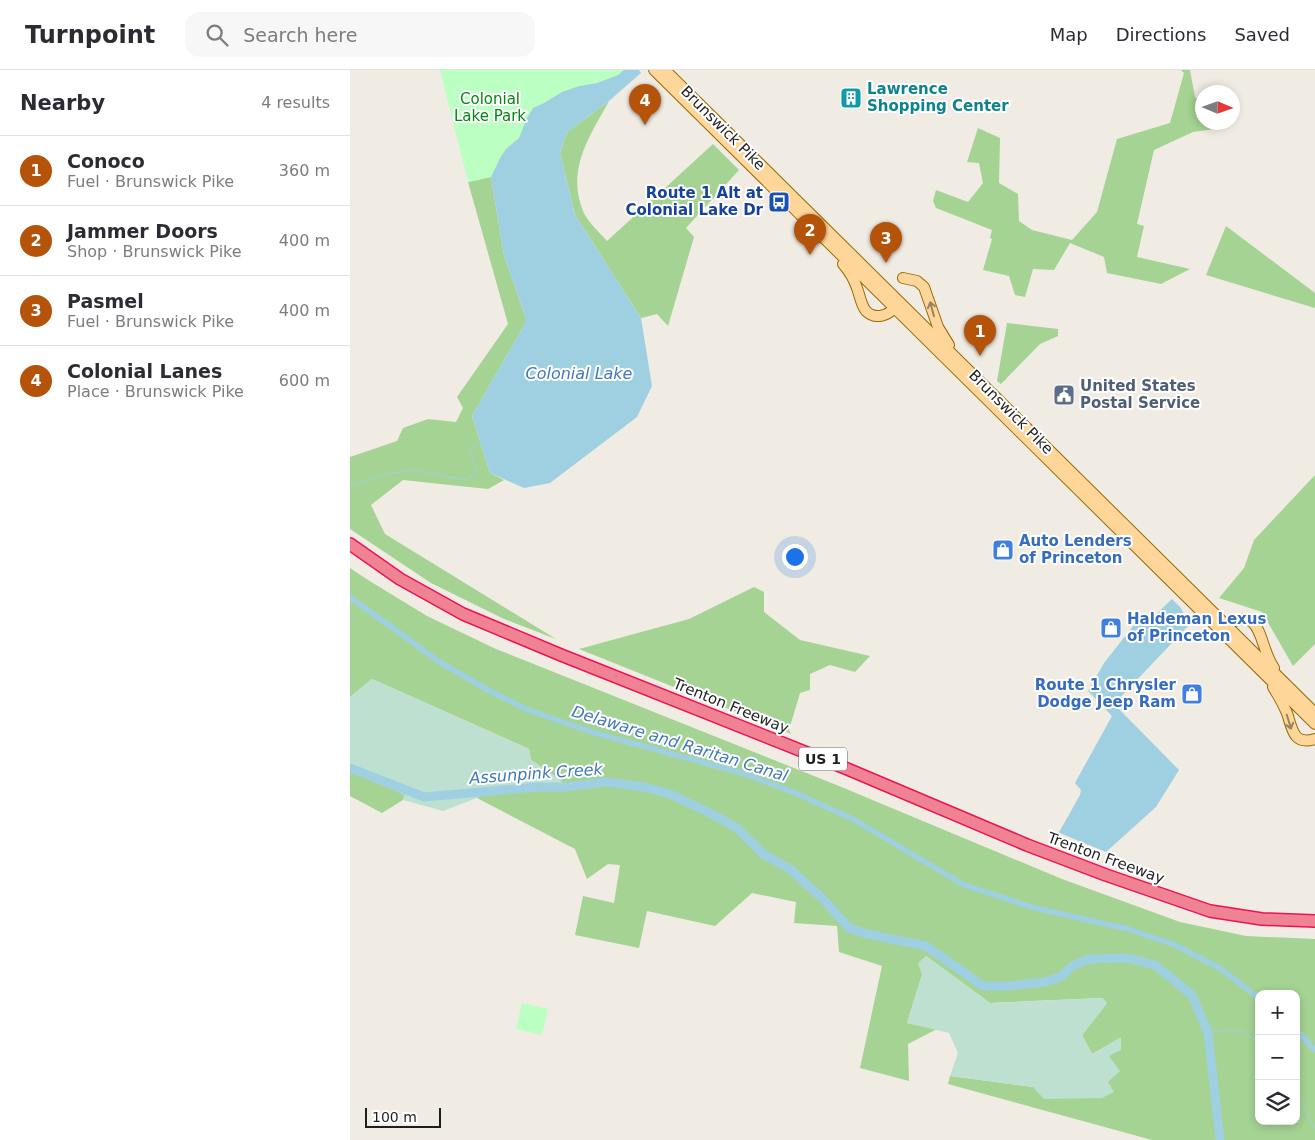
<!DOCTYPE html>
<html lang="en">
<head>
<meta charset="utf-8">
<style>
	body { margin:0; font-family:"DejaVu Sans",sans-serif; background:#f7f7f7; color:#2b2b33 }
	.controls { position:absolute; right:15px; bottom:15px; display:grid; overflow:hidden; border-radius:10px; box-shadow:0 2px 8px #0003 }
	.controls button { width:45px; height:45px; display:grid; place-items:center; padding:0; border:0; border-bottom:1px solid #e1e1e2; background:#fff; color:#2b2b33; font:25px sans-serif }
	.compass { position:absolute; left:845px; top:15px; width:45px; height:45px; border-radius:50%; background:#fff; box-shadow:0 2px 8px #0003; rotate:92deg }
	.scale { position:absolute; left:15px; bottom:12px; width:76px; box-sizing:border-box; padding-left:5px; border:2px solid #1e1e1e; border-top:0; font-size:14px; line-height:18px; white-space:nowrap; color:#1e1e1e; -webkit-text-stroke:4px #fff; paint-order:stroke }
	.you { position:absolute; left:444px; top:486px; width:18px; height:18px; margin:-12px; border:4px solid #fff; border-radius:50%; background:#1a73e8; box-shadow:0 0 0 8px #1a73e833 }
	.badge { display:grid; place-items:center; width:32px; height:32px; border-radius:50%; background:#b45309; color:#fff; font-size:16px; font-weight:700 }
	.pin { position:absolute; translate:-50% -41px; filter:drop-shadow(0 1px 2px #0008) }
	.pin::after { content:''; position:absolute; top:26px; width:18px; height:15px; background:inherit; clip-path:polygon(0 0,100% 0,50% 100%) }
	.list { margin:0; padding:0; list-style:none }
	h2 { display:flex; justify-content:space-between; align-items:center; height:65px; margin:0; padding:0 20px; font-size:21px }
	h2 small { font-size:16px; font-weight:400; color:#7c7c81 }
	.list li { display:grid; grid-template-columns:32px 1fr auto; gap:15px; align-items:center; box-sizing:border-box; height:70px; padding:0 20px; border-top:1px solid #e1e1e2 }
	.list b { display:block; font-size:19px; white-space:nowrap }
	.list p { margin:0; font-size:16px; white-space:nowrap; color:#7c7c81 }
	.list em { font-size:16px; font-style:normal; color:#7c7c81 }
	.icon { flex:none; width:28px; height:28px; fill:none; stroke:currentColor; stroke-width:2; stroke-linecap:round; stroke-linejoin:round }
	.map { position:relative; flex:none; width:965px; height:1070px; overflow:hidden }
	header { display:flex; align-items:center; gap:30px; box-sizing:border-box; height:70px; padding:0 25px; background:#fff; border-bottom:1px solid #e1e1e2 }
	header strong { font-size:24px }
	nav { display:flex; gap:28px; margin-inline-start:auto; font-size:18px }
	.search { width:350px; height:45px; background:#f7f7f7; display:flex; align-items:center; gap:12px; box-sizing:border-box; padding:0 18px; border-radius:15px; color:#7c7c81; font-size:19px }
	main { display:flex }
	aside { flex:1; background:#fff }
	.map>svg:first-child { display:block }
	.forest { fill:#a4d393; fill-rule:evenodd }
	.wetland { fill:#bee0d1 }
	.park { fill:#bbffc3 }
	.water { fill:#9fd0e2 }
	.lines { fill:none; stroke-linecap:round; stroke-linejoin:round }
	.stream { stroke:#9fd0e2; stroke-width:1 }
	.canal { stroke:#9fd0e2; stroke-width:5.5 }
	.river { stroke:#9fd0e2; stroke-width:9 }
	.primary-casing { stroke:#986b00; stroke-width:12 }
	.motorway-casing { stroke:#eb1355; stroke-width:14 }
	.primary { stroke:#ffd699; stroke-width:10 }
	.motorway { stroke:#ef8393; stroke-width:11 }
	.oneway { stroke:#9a8362 }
	.labels { text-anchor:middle; stroke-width:4; stroke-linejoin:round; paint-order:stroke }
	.shield { fill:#fff; stroke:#626262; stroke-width:1 }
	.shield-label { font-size:14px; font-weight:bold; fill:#1e1e1e }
	.culture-label { font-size:15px; font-weight:bold; fill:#0d838f; stroke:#fff; text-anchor:start }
	.park-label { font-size:15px; fill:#018711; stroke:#fff }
	.street-label { font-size:15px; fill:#1e1e1e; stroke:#fff }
	.transit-label { font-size:15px; font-weight:bold; fill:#164399; stroke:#fff; text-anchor:end }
	.service-label { font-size:15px; font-weight:bold; fill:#4e5e75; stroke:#fff; text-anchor:start }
	.shop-label { font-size:15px; font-weight:bold; fill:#366cbe; stroke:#fff; text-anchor:start }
	.water-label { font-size:16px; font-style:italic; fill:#4178b7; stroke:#fff }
</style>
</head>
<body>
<header>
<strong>Turnpoint</strong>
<div class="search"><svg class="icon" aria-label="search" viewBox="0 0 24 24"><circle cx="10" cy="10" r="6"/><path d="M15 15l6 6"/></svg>Search here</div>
<nav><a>Map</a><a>Directions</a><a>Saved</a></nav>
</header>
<main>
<aside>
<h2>Nearby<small>4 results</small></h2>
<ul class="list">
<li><span class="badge">1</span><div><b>Conoco</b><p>Fuel · Brunswick Pike</p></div><em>360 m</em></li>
<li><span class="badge">2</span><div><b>Jammer Doors</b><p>Shop · Brunswick Pike</p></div><em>400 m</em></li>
<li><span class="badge">3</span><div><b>Pasmel</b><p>Fuel · Brunswick Pike</p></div><em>400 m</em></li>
<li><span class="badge">4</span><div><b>Colonial Lanes</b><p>Place · Brunswick Pike</p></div><em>600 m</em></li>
</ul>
</aside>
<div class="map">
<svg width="965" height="1070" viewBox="0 0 965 1070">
	<rect width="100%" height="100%" fill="#f0ece3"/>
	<path class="forest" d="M831,0H840L845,27L852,34V52L874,53L879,57L843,62L804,80L787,154L794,156L787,187L840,199L811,214L757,203L754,187L720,173L704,200L683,199L675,227L665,225L659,206L633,200L642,169L640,168L642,160L586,138L583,131L586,120L618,132L633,113L629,93L617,92L628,58L650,68L649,113L668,124L669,151L682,160L722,170L747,142L767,69L820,53L834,3Z
		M259,31C240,66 216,99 233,141C237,151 249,162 257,171L363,74L389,100L336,158L344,167L318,256L307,244L291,248L225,145L210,83L217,62Z
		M141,107L154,185L175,246V254L122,346L140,403L154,410L138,419L53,410L21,435L35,464L206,569L154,549L81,513L0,459V387L47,371L53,358L78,349L106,352L113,338L107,327L158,254L118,112Z
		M876,156L965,223V238L856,205Z
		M657,253L708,259V266L690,274L651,314L647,311Z
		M965,405V574L943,596L912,542L869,528L894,498L904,470Z
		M0,498L18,510L77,546L146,579L489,716L712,809L830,852L896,866L965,869V1070H802L598,1014L600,1006L683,1017L757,1012L759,985L771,968L742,984L732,965L757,933L752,928L640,933L576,886L572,905L557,953L587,959L558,974L559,1011L510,998L532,896L489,882L487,856L444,853L446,832L402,823L365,856L297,841L289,878L225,865L233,826L264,833L270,795L258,794L237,809L225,779L127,728C147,714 160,716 182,722L209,709L181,690L179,679L22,609L0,627ZM909,924H946V1051H909Z
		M404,517L414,522V542L450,570L520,586L505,602L480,595L460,604V620L450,623L439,660L441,664L229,579L339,549Z
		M0,698L55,725L53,730L32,743L0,726Z"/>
	<path class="wetland" d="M22,609L179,679L181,690L209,709L218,718L182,722L161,717L139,720L127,728L93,741L53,730L55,725L0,698V627Z
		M576,886L640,933L752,928L757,933L732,965L742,984L771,967V980L759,986L770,1001L758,1012L764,1022L752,1028L694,1029L683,1017L600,1006L608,983L599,963L557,953L572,905L568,893Z"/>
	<path class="park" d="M90,0H274L268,5L247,13L229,16L212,22L194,33L183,38L177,48L169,68L156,79L150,88L141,107L118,112Z
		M172,933L198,939L192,965L166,959Z"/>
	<path class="water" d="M274,0H289L291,3L259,31L217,62L210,83L225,145L291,248L302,316L287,347L200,413L174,418L140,403L122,346L175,254V246L154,185L141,107L150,88L156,79L169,68L177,48L183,38L194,33L212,22L229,16L247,13L268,5Z
		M822,529L831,538L839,555L764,634L829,700L806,737L756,782L712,764H708L730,725L731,720L725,713L762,646L738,621L754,593L787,551L794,556Z"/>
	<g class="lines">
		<path class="stream" d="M0,415L42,403L65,400L114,410L127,404L119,379L132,373
			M858,963L881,960L896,962L909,977
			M946,1024L965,1057"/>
		<path class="canal" d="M0,527L88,591L136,619L178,640L242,662L395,704L443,722L503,749L614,815L685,838L778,859L825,875L871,899L909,928
			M946,960L965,980"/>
		<path class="river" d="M0,698L74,727L187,717H216L256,712L294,717L320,724L360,743L387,758L413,784L440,799L473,829L499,858L517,864L576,876L633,916H658L695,912L710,907L724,895L740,889L778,888L805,895L842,925L858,963L870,1070"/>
		<g class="primary-casing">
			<path id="primary" d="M304,0L965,654
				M315,0L965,643
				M493,194C499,201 504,209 507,218C510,226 511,235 516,241C525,250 538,246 545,237
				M553,208L567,211L574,217L588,257L599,275
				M876,555C914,534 908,576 924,598
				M923,617C928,625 933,634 937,643C942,658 943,676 965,669"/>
		</g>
		<g class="motorway-casing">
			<path id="motorway" d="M0,474L50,509L113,544L211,585L495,698L677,775L756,805L860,841L912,849L965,851"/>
		</g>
		<use href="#primary" class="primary"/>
		<use href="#motorway" class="motorway"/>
	</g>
	<defs><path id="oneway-shaft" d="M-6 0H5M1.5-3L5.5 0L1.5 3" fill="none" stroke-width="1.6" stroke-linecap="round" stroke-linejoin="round" transform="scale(1.25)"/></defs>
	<g class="oneway">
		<use href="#oneway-shaft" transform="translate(582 239) rotate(-105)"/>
		<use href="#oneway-shaft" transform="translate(939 652) rotate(73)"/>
	</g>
	<defs>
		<g id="building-square" transform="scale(1.125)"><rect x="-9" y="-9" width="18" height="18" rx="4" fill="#0f9aa8" stroke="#fff"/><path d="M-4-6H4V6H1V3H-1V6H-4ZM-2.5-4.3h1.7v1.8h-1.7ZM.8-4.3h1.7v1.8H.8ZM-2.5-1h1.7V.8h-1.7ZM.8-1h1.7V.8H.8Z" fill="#fff"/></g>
		<g id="bus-square" transform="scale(1.125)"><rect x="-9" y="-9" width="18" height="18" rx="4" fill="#1a4fb4" stroke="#fff"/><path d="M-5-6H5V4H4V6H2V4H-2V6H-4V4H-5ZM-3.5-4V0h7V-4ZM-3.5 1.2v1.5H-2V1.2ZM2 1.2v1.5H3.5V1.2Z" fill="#fff"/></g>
		<g id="civic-square" transform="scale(1.125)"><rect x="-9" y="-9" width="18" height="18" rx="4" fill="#5c6f8a" stroke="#fff"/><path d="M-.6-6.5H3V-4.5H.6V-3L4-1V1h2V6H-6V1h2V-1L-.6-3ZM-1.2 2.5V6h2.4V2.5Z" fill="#fff"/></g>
		<g id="shop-square" transform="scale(1.125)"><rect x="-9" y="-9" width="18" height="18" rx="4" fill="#3f7fe0" stroke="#fff"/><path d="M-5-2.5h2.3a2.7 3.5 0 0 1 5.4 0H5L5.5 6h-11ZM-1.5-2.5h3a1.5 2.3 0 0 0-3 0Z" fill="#fff"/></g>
	</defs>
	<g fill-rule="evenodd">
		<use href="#building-square" x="501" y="28"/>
		<use href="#bus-square" x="429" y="132"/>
		<use href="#civic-square" x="714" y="325"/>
		<use href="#shop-square" x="653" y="480"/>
		<use href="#shop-square" x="761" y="558"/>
		<use href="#shop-square" x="842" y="624"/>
	</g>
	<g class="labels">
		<rect class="shield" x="449" y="677.5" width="48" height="23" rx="4"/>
		<g class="shield-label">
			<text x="473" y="694">US 1</text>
		</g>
		<g class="culture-label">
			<text x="517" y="24">Lawrence<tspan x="517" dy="17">Shopping Center</tspan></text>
		</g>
		<g class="park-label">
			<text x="140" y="34">Colonial<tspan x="140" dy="17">Lake Park</tspan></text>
		</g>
		<g class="street-label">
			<text transform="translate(373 58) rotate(45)" y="5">Brunswick Pike</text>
			<text transform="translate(661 342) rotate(45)" y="5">Brunswick Pike</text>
			<text transform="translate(381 636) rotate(22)" y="5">Trenton Freeway</text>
			<text transform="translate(756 788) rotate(20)" y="5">Trenton Freeway</text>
		</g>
		<g class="transit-label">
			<text x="413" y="128">Route 1 Alt at<tspan x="413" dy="17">Colonial Lake Dr</tspan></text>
		</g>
		<g class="service-label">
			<text x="730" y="321">United States<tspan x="730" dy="17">Postal Service</tspan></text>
		</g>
		<g class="shop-label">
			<text x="669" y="476">Auto Lenders<tspan x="669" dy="17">of Princeton</tspan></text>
			<text x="777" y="554">Haldeman Lexus<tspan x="777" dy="17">of Princeton</tspan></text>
			<text x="826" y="620" text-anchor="end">Route 1 Chrysler<tspan x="826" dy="17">Dodge Jeep Ram</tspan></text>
		</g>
		<g class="water-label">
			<text x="229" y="309">Colonial Lake</text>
			<text transform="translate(330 673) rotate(17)" y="6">Delaware and Raritan Canal</text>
			<text transform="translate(186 703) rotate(-4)" y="6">Assunpink Creek</text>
		</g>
	</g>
</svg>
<div class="controls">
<button>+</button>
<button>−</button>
<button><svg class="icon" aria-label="layers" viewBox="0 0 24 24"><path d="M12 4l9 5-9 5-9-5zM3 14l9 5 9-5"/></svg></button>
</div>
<svg class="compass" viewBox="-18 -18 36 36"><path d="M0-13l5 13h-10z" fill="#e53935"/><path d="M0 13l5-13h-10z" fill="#7c7c81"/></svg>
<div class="scale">100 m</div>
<div class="you"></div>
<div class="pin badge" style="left:630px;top:286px">1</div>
<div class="pin badge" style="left:460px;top:185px">2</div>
<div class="pin badge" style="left:536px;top:193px">3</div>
<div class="pin badge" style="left:295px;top:55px">4</div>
</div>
</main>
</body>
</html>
